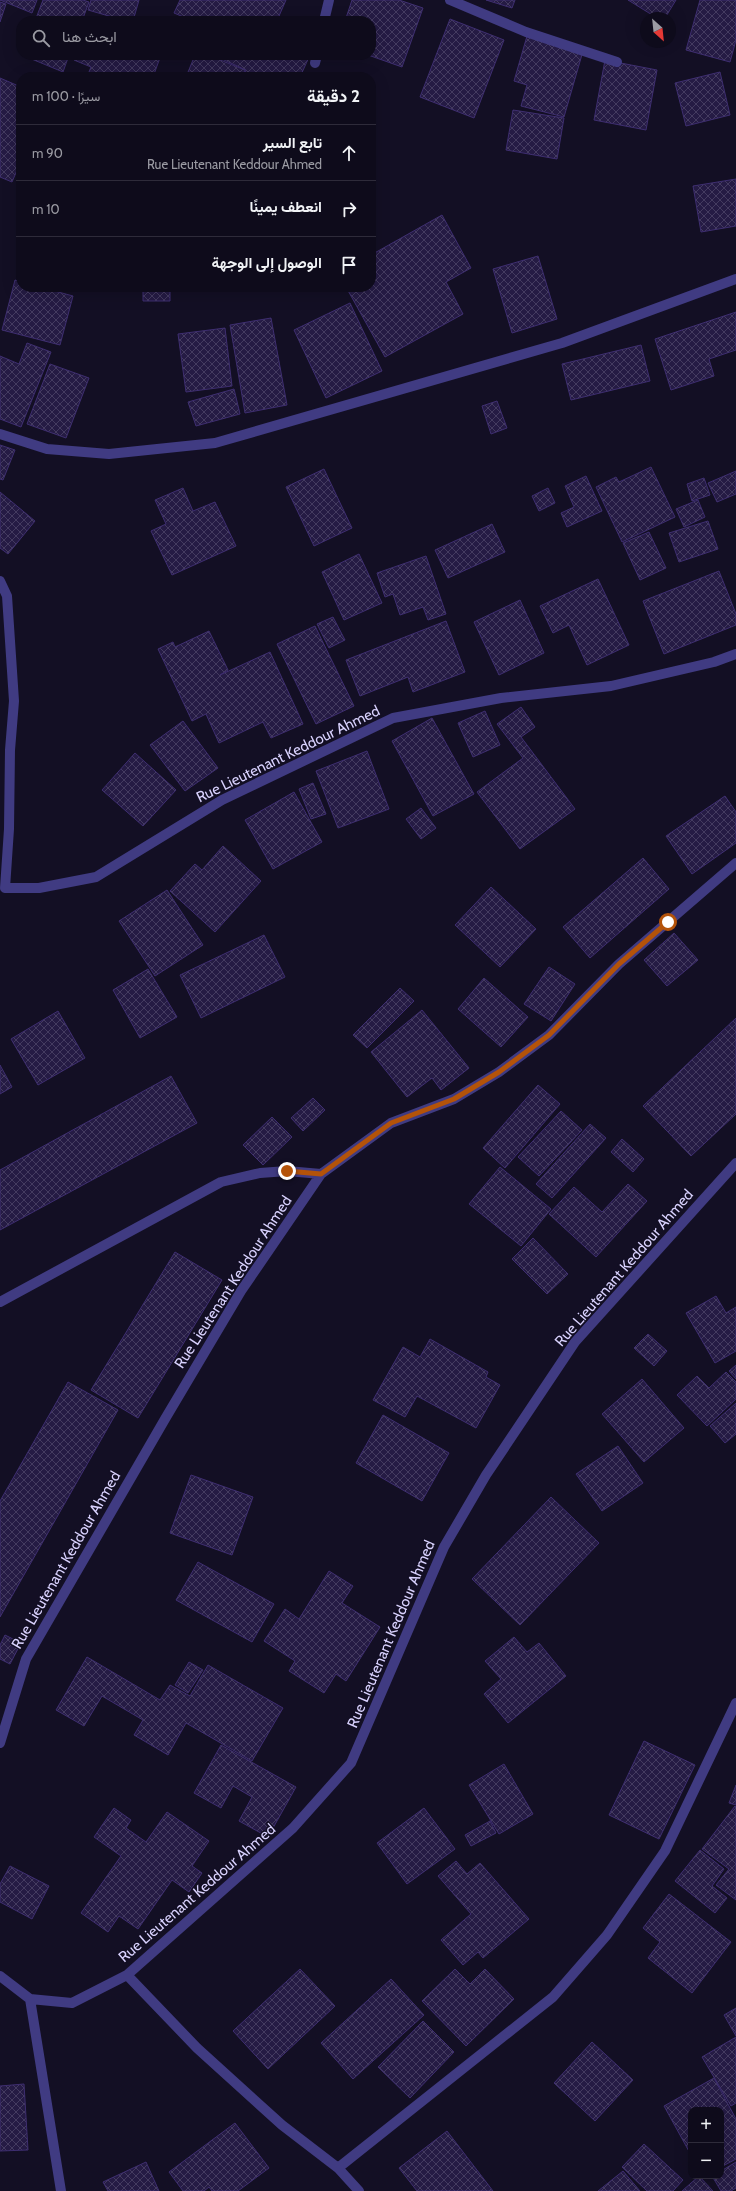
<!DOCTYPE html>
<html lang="ar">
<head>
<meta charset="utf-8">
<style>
	body { margin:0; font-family:Cabin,Vazirmatn,sans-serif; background:#1c1928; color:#f1f3f6; direction:rtl }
	.controls { position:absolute; right:12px; bottom:12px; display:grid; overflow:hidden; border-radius:8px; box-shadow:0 4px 16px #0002 }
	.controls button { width:36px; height:36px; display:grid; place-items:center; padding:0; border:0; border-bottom:1px solid #2e2b3a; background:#0e0b1b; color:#f1f3f6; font:20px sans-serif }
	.compass { position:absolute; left:640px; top:12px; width:36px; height:36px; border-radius:50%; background:#0e0b1b; box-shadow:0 4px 16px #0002; rotate:153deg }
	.stop { position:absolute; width:12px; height:12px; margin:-9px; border:3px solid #b45309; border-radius:50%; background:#fff }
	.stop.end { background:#b45309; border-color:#fff; box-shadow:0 1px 4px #0008 }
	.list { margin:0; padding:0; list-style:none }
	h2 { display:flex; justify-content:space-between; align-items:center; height:52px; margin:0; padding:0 16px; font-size:17px }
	h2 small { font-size:13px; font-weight:400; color:#9b9ba3 }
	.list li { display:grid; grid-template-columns:26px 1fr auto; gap:12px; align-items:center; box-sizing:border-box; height:56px; padding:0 16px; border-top:1px solid #2e2b3a }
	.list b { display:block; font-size:15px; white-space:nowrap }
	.list p { margin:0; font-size:13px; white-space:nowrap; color:#9b9ba3 }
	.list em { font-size:13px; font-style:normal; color:#9b9ba3 }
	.icon { flex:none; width:22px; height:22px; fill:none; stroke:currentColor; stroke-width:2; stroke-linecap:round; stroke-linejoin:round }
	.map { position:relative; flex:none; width:736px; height:2191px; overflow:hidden; direction:ltr }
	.search { position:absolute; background:#0e0b1b; box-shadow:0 4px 16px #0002; left:16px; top:16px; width:360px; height:44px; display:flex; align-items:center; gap:10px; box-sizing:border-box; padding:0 14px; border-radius:16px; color:#9b9ba3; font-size:15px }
	.panel { position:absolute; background:#0e0b1b; box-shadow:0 4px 16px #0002; left:16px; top:72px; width:360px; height:220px; border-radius:16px; direction:rtl }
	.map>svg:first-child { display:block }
	.building { fill:url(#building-cross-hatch); stroke:#3e2e70 }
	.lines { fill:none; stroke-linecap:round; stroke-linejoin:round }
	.minor { stroke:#403b82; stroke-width:10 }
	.route { stroke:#b45309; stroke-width:5 }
	.labels { text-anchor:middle; stroke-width:3; stroke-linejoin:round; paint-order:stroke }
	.street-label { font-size:15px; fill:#d9d2fe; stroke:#130f24 }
</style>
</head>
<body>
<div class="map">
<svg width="736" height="2191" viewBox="0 0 736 2191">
	<defs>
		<pattern id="building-cross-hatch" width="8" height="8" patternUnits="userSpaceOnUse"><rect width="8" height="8" fill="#251b44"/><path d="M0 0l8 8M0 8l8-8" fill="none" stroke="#443b60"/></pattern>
	</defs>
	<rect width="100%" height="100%" fill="#130f24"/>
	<path class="building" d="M0,0H37L32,13Z
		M43,0H83L89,2L82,21H35Z
		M91,0H139L133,21H126L88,10Z
		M180,0H286L279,16L291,21H193L174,13Z
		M352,0H399L423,8L402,67L368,55H371V21H345Z
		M486,0H515L512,8Z
		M628,0H676L665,18H657Z
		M700,0H736V40L730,62L686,50Z
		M0,2L6,4L0,22Z
		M450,19L504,40L474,118L420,97Z
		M527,36L583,51L564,117L521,106L527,85L514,81Z
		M22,55H69L63,72Z
		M76,55H161L153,77H87L91,67L74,60Z
		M195,55H208L245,70L242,77H186Z
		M213,55H310L300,77H243L246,70Z
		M605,60L657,70L646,130L594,120Z
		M720,72L730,115L686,126L675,83Z
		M0,78L21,87V161L12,182L0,177Z
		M513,110L564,118L557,159L506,150Z
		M736,179V226L701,232L693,186Z
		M442,215L471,268L446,282L463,314L385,357L346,287H371V255Z
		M538,256L557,319L512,333L493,269Z
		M15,280L21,282V287H40L73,296L60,345L2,330Z
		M143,287H170V301H143Z
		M350,303L382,371L326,398L294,330Z
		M736,312V350L709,359L714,376L671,390L655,339Z
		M271,318L287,405L245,413L230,325Z
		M225,328L232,386L186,392L178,334Z
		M27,343L51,352L21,427L0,419V356L19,364Z
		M641,345L650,381L571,400L562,364Z
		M50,364L89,378L66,438L27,424Z
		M234,389L240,414L196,426L188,402Z
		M497,401L507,428L491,434L482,406Z
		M0,445L15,450L3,480L0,479Z
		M651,467L675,517L622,542L596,487L616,477L619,482Z
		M324,469L352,528L314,546L286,487Z
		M736,471V494L717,502L708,483Z
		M586,476L602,511L567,527L561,513L574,507L565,486Z
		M704,478L710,495L692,501L687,484Z
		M183,488L193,511L215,502L236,546L172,575L151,531L166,524L155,500Z
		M548,488L555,503L539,511L532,496Z
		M0,492L35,521L8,554L0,548Z
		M698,500L705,517L684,527L676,509Z
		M708,521L718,549L679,562L669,533Z
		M492,524L505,552L448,578L435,550Z
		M649,532L666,568L640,580L623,543Z
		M359,554L382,603L344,620L322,572Z
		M426,556L446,614L428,620L423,607L400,615L393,594L385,597L377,573Z
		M719,571L736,614V625L664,654L643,601Z
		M598,579L629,645L587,665L569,625L553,633L540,606Z
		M520,600L544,653L499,675L474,622Z
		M333,617L345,640L329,648L317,624Z
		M446,621L465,672L413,692L408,677L360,696L346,660Z
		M315,626L354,706L316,724L277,644Z
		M209,631L228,670L220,675L270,652L303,724L271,738L263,722L219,743L206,714L192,721L158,649L173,642L175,647Z
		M521,707L535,727L521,737L575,809L520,849L477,792L523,758L497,724Z
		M485,711L500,745L473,757L458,723Z
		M432,718L474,794L433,816L392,741Z
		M183,721L218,768L185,791L150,745Z
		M367,751L389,809L338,828L316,771Z
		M135,753L176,790L143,826L102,790Z
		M313,783L326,814L311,819L299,789Z
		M294,792L322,842L273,869L245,820Z
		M725,796L736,812V843L692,874L666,836Z
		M421,808L436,828L421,839L406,819Z
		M223,846L261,881L215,932L170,891L195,864L202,870Z
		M643,858L669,889L590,958L563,927Z
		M491,887L536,929L500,967L455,925Z
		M167,890L203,945L155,976L119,921Z
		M674,933L698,960L667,986L644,960Z
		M264,935L285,977L201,1018L180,975Z
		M549,967L575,984L551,1021L524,1004Z
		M148,969L177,1017L140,1038L113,990Z
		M484,978L528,1017L501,1047L458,1009Z
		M400,988L414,1001L367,1048L353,1035Z
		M422,1010L469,1068L441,1090L432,1078L407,1097L371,1052Z
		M58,1011L85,1058L38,1085L11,1039Z
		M736,1018V1114L691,1156L643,1106Z
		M0,1065L12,1087L0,1094Z
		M171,1076L197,1123L0,1230V1170Z
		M538,1085L560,1104L505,1168L483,1148Z
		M313,1098L325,1110L303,1131L291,1118Z
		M561,1111L582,1130L539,1176L518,1157Z
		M272,1117L292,1137L263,1165L243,1145Z
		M590,1124L606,1138L552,1198L536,1184Z
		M622,1139L644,1159L633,1172L611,1152Z
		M500,1167L551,1209L521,1246L469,1204Z
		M628,1184L647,1201L596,1257L549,1214L574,1187L602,1212Z
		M533,1238L568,1274L547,1294L512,1259Z
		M175,1252L222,1280L138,1418L91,1390Z
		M716,1296L726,1313L736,1307V1351L715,1363L686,1313Z
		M648,1334L667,1351L654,1366L634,1348Z
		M430,1339L488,1372L486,1377L500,1385L476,1428L417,1396L405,1417L373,1400L403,1347L420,1357Z
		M736,1365V1379L729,1371Z
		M726,1372L736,1382V1399L707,1426L677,1395L697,1376L709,1388Z
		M642,1379L684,1428L644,1462L602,1414Z
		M68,1382L118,1410L0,1617V1501Z
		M736,1403V1434L725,1443L710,1426Z
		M383,1415L449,1453L422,1501L356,1463Z
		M618,1446L643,1483L602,1511L576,1474Z
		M191,1475L253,1497L232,1555L170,1533Z
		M551,1497L599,1543L520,1625L472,1579Z
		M198,1562L274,1604L252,1642L176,1600Z
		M329,1571L353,1586L342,1603L380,1627L346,1681L336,1674L324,1693L289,1671L295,1661L264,1641L285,1609L299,1619Z
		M5,1635L21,1643L10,1664L0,1659V1645Z
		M514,1637L527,1652L539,1643L566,1676L508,1723L484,1694L501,1679L485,1661Z
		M87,1657L160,1700L170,1685L190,1696L208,1665L283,1708L252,1761L186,1723L168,1755L134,1735L143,1720L102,1696L84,1726L56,1710Z
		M189,1662L203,1670L188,1693L175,1685Z
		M644,1741L695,1765L659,1839L609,1815Z
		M221,1745L296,1787L268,1837L239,1821L252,1797L233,1786L221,1808L194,1793Z
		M504,1764L533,1814L499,1834L469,1785Z
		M736,1785V1805L729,1803Z
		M735,1806L736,1807V1900L716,1885L729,1869L702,1849Z
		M114,1808L131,1820L126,1828L146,1842L167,1812L209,1841L192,1866L202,1873L189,1892L172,1880L138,1929L119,1916L108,1932L81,1913L121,1856L94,1837Z
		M424,1808L455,1849L407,1884L377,1843Z
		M490,1821L496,1833L471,1846L465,1835Z
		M700,1850L724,1869L712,1886L727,1898L715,1913L675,1881Z
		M456,1861L467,1874L480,1863L529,1919L483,1958L478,1952L463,1965L441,1940L471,1914L438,1876Z
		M10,1866L49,1886L32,1919L0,1902V1884Z
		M669,1894L731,1942L692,1993L648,1958L660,1942L643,1928Z
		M300,1969L335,2006L268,2069L233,2031Z
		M455,1969L470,1984L485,1969L514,1999L466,2046L422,2001Z
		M391,1979L424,2015L353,2079L321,2043Z
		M736,2008V2036L724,2015Z
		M423,2021L454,2052L410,2098L378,2067Z
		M736,2037V2103L731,2106L702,2057Z
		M592,2042L633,2080L595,2121L554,2083Z
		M714,2078L736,2119V2159L721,2167V2110H691V2155L664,2106Z
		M24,2084L28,2150L0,2151V2086Z
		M235,2123L269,2168L238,2191H212L209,2187L204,2191H183L169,2172Z
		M447,2131L493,2191H417L399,2168Z
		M644,2144L683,2180L673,2191H647L622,2167Z
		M146,2162L159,2191H108L103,2182Z
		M736,2162V2188L731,2191H721L712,2176H721V2171Z
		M623,2171L640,2191H598Z
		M699,2176L713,2191H682Z"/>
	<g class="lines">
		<path class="minor" d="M450,0L526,32L617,62
			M324,21L329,0
			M315,63L317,55
			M0,434L47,449L109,454L215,443L562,343L736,279
			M0,581L7,596L14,701L10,750L9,829L5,888H39L96,877L222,800L393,718L501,698L611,686L714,662L736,654
			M0,1302L221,1182L260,1173L287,1171L321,1174
			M0,1743L26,1659L165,1419L241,1291L321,1174L391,1123L454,1099L499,1072L549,1035L619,964L736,863
			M127,1975L197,2048L282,2125L338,2168L359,2191
			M0,1976L30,1999L72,2003L127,1975L293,1828L351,1763L444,1547L486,1475L575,1342L736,1163
			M30,1999L61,2191
			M338,2168L553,1997L607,1935L665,1851L736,1703"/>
	</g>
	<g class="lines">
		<path class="route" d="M287,1171L321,1174L391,1123L454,1099L499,1072L549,1035L619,964L668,922"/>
	</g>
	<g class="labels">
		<g class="street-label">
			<text transform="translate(288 754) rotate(-26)" y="5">Rue Lieutenant Keddour Ahmed</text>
			<text transform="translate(624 1268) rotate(-49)" y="5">Rue Lieutenant Keddour Ahmed</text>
			<text transform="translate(233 1282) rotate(-57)" y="5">Rue Lieutenant Keddour Ahmed</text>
			<text transform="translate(66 1560) rotate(-60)" y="5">Rue Lieutenant Keddour Ahmed</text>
			<text transform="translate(391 1634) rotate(-67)" y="5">Rue Lieutenant Keddour Ahmed</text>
			<text transform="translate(197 1893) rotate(-41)" y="5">Rue Lieutenant Keddour Ahmed</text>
		</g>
	</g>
</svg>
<div class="controls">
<button>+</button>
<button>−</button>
</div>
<svg class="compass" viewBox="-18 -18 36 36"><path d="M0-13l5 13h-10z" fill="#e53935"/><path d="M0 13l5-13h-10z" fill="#9b9ba3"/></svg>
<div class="stop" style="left:668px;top:922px"></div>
<div class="stop end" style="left:287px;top:1171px"></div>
<div class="search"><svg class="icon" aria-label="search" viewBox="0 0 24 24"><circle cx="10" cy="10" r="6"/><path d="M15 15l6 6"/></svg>ابحث هنا</div>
<section class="panel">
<h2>2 دقيقة<small>سيرًا · 100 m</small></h2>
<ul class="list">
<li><svg class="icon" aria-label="ahead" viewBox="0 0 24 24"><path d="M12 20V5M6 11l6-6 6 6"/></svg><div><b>تابع السير</b><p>Rue Lieutenant Keddour Ahmed</p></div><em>90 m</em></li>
<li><svg class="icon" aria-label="right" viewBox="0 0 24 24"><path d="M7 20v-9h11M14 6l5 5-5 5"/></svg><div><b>انعطف يمينًا</b></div><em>10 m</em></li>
<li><svg class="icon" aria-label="arrive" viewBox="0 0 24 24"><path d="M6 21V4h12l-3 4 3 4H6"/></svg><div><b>الوصول إلى الوجهة</b></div></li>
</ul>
</section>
</div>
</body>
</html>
